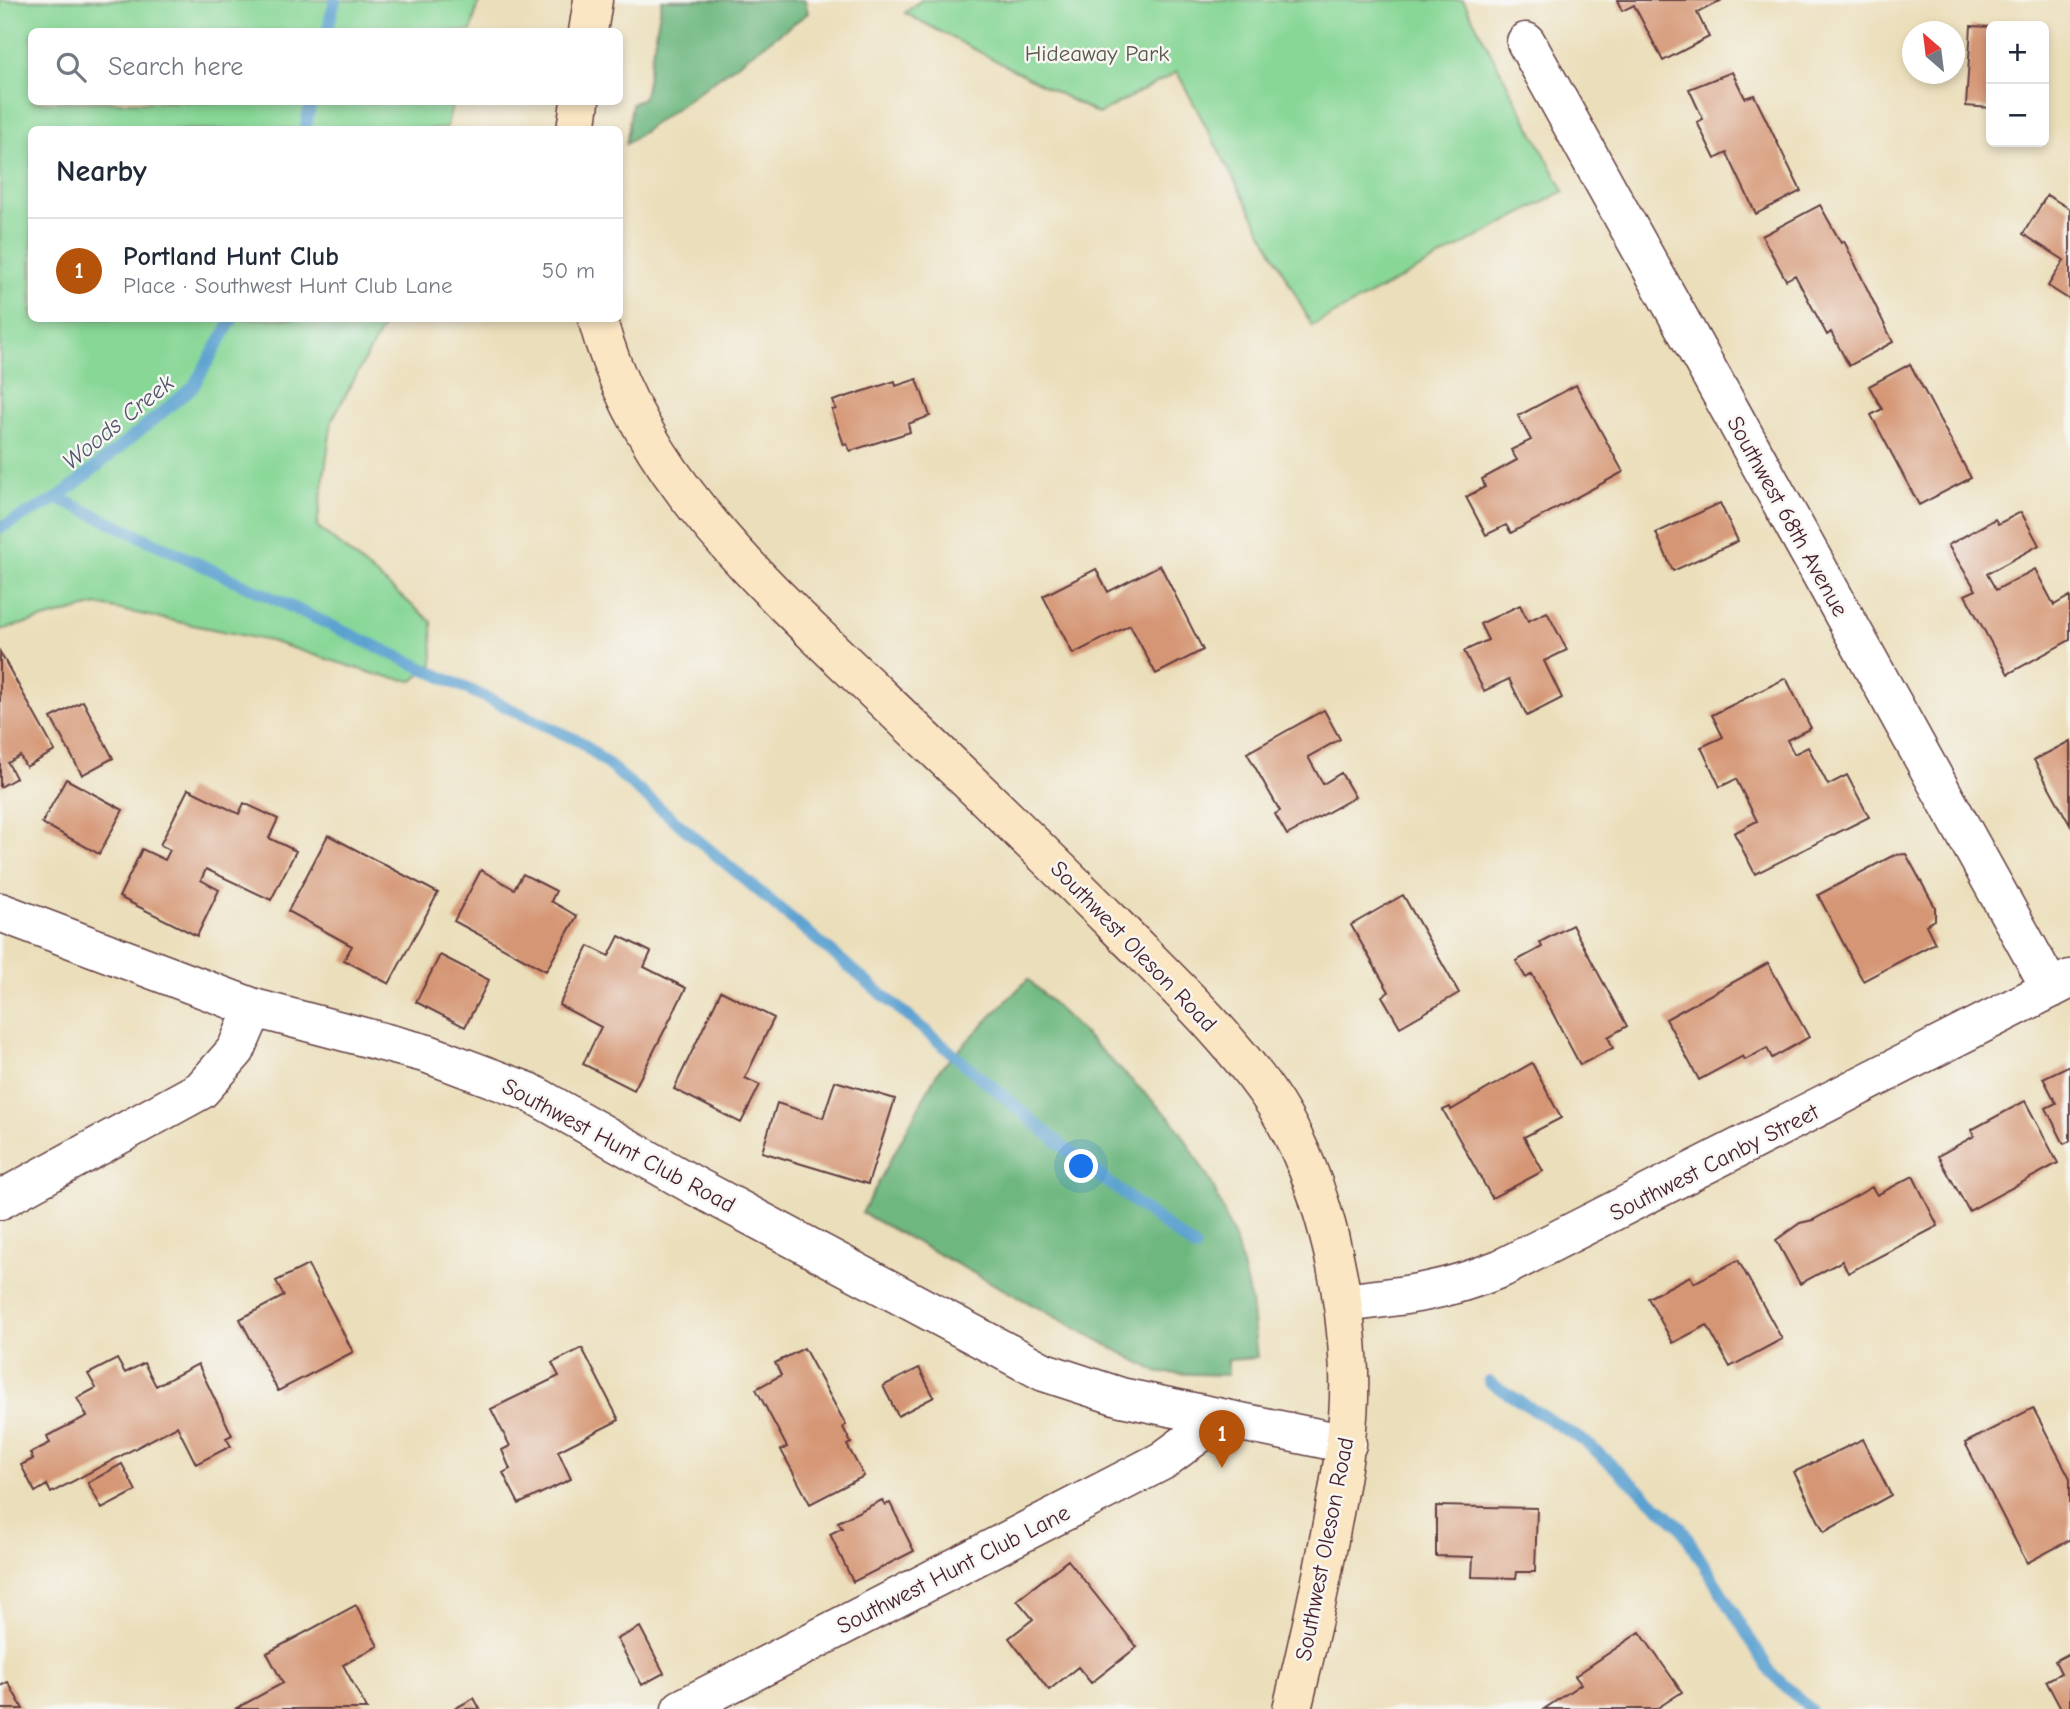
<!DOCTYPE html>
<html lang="en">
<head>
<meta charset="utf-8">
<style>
	body { margin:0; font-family:"Comic Neue",sans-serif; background:#f6f6f7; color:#1f2937 }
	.controls { position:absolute; right:21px; top:21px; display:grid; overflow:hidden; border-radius:10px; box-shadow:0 4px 10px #0003 }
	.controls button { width:63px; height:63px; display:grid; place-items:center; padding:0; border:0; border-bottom:2px solid #e0e1e3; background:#fff; color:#1f2937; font:35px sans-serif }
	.compass { position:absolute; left:1902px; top:21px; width:63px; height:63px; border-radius:50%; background:#fff; box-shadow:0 4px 10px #0003; rotate:332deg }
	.you { position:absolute; left:1082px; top:1167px; width:24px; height:24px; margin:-18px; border:5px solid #fff; border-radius:50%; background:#1a73e8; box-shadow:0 0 0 10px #1a73e833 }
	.badge { display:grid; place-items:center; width:46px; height:46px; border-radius:50%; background:#b45309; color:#fff; font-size:23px; font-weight:700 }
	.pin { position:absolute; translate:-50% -58px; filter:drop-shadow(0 2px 4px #0008) }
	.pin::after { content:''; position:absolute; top:37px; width:24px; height:21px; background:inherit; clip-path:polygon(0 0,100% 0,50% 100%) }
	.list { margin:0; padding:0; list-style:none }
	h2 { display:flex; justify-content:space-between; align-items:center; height:91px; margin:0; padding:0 28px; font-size:30px }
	h2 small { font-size:23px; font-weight:400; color:#747a83 }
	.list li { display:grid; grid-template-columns:46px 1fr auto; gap:21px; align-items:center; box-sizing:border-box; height:105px; padding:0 28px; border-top:2px solid #e0e1e3 }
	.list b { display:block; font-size:26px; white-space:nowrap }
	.list p { margin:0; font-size:23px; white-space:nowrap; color:#747a83 }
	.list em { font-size:23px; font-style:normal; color:#747a83 }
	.icon { flex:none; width:38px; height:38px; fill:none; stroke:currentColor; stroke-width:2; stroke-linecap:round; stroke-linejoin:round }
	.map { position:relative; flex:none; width:2070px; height:1709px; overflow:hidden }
	.search { position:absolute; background:#fff; box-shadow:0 4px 10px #0003; left:28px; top:28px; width:595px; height:77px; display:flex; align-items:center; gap:18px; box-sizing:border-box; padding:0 24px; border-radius:10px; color:#747a83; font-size:26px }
	.panel { position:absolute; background:#fff; box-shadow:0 4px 10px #0003; left:28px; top:126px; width:595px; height:196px; border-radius:10px }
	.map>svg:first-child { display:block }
	.green { fill:#88d797; stroke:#697b61; stroke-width:2 }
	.forest { fill:#6eb880; stroke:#5c6c56; stroke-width:2 }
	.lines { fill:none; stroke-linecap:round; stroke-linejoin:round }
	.stream { stroke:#5ba1d0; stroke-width:12 }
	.building { fill:#d59675 }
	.street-casing { stroke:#623c40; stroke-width:41 }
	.secondary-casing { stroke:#623c40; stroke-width:41 }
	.street { stroke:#fff; stroke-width:38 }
	.secondary { stroke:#fbe6c4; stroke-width:38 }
	.labels { text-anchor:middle; stroke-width:5; stroke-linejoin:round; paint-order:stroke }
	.park-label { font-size:23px; fill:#5d564b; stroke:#f6f6f2 }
	.street-label { font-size:23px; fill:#4a1f2b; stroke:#f6f6f2 }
	.water-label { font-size:24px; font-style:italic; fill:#51536d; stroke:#f6f6f2 }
</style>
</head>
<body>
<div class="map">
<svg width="2070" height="1709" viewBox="0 0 2070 1709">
	<rect width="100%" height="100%" fill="#f6f6f2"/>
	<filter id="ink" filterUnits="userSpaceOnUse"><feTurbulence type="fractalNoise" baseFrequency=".0143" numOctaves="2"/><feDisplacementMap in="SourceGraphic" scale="14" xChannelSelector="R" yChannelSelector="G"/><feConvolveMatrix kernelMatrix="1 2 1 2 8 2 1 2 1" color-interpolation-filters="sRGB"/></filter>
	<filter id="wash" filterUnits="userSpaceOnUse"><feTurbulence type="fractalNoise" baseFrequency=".00686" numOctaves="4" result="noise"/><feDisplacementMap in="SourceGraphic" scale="28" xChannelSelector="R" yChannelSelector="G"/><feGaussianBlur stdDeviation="1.57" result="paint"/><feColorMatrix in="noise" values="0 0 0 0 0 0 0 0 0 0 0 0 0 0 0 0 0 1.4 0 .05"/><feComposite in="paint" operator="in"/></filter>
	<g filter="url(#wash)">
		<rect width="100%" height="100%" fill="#ebdeba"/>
		<path class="green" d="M0,0H479L471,31L32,32V102H453L446,129L32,130V318L387,319L332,420L317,526L432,622L433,664L413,681L378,675L270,641L97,605L0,630Z
			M921,0H1463L1564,191L1312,326L1177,72L1098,114L905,13Z"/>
		<path class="forest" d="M662,0H805L808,13L626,144L632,104L644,97Z
			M1028,979L1172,1120L1184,1137L1213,1186L1237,1246L1251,1302L1257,1358L1228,1360V1375L1159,1373L862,1213L938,1071Z"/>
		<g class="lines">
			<path class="stream" d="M327,32L335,0
				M305,130L311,102
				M58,498L581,742L1083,1163L1195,1248
				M0,528L58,498L193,387L233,318
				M1489,1382L1587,1443L1680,1526L1771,1673L1810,1709"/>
		</g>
		<g id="blocks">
			<path class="building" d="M1617,0H1722L1697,13L1709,37L1663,61L1634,5L1622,11Z
				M1971,26L1991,27V108L1966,106Z
				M1732,72L1745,98L1754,95L1801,191L1756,214L1727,153L1715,159L1697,122L1703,119L1689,89Z
				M2047,195L2070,209V300L2048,286L2064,260L2023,234Z
				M1820,205L1841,243L1844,241L1893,342L1849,366L1831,332L1827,335L1795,275L1786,280L1762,236Z
				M1910,364L1971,478L1919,505L1871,415L1882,409L1869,386Z
				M917,379L930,416L908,424L910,432L850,451L847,444L844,445L832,410L836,409L833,401L895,381L896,386Z
				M1576,385L1623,472L1511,533L1506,525L1486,535L1466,497L1485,487L1482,479L1517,460L1511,450L1531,440L1518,416Z
				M1720,503L1738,541L1673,571L1656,533Z
				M2021,512L2039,545L1987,574L1996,590L2035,569L2054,605L2070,596V640L2008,674L1965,595L1976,590L1948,545L1995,519L1998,524Z
				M1160,565L1203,650L1156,674L1130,625L1073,654L1043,596L1096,569L1108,592Z
				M1520,605L1528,621L1547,612L1567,650L1544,661L1562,698L1527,716L1509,679L1484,691L1464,651L1488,640L1480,624Z
				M0,652L55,751L26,767L20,756L8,763L16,778L0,787Z
				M1786,678L1811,728L1787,740L1794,754L1808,747L1828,785L1847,775L1869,817L1755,874L1734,833L1757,821L1736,779L1720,787L1701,747L1723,737L1712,715Z
				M83,701L113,758L82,775L51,718Z
				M1324,710L1340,739L1308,757L1323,784L1341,773L1355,797L1287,835L1275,814L1280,811L1247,753Z
				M2070,741V825L2034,760Z
				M66,779L123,810L99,854L42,823Z
				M188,789L239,814L244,803L278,819L269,838L296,851L271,900L206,869L201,880L219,890L197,936L119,897L142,849L165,860L170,850L160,845Z
				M328,835L438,893L389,984L344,960L352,946L288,911Z
				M1906,854L1935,907V920L1926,925L1935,943L1863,981L1818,895L1894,855Z
				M481,870L514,889L523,874L556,891L551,901L577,916L546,971L454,921Z
				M1403,895L1459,993L1400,1027L1382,996L1389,992L1351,925Z
				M1572,925L1627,1026L1608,1037L1613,1048L1580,1065L1532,974L1526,978L1516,961L1542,947L1540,942Z
				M619,936L651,952L644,967L686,988L634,1090L583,1064L601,1027L559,1005L589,946L609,956Z
				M440,955L489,980L465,1027L416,1002Z
				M1768,963L1809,1037L1772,1058L1767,1048L1745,1060L1743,1056L1699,1080L1666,1019Z
				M721,991L774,1018L745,1078L760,1085L741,1123L674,1089Z
				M1532,1063L1561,1118L1524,1137L1543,1171L1492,1198L1443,1110L1450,1107L1451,1110Z
				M2070,1065V1141L2064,1144L2046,1108L2056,1103L2043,1078Z
				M835,1081L895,1099L868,1184L762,1152L777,1103L823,1118Z
				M2025,1101L2058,1163L1969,1211L1938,1156L1974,1136L1971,1130Z
				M1913,1176L1938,1226L1848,1273L1842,1261L1800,1284L1776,1240L1800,1223L1813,1220L1872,1187L1877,1195Z
				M1738,1260L1782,1339L1730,1367L1707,1325L1673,1343L1648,1298L1690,1276L1694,1283Z
				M308,1265L353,1352L278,1391L240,1319L284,1296L276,1281Z
				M582,1348L619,1420L558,1451L571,1479L519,1504L503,1473L510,1469L502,1450L510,1446L491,1409L559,1376L552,1363Z
				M804,1348L846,1425L843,1427L851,1443L847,1445L864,1476L810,1504L781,1450L787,1447L756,1389L781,1375L775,1363Z
				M117,1359L125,1373L144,1363L156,1386L198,1364L232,1435L226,1438L231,1446L196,1464L177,1426L51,1493L47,1485L35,1492L21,1465L33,1459L30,1453L50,1443L47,1436L87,1416L77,1398L96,1388L88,1374Z
				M919,1368L934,1397L898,1416L883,1386Z
				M2033,1408L2070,1478V1540L2027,1563L1965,1443Z
				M1863,1439L1891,1495L1824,1532L1794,1472Z
				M122,1464L136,1491L102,1509L88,1483Z
				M882,1500L885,1505L890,1503L914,1551L853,1582L830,1534L842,1528L838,1522Z
				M1436,1506L1537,1508L1535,1572H1517L1516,1578L1472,1577L1473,1557L1436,1556Z
				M1068,1560L1137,1647L1091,1683L1078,1667L1049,1690L1009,1638L1033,1619L1017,1600Z
				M356,1605L378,1646L343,1665L367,1709H235L283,1683L267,1653Z
				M640,1627L664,1673L642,1685L617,1639Z
				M1640,1632L1682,1692L1656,1709H1544L1581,1684L1575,1676Z
				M2070,1653V1709H2061L2046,1681L2061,1673L2055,1661Z
				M8,1682L23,1709H0V1686Z
				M474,1698L480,1709H454Z"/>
		</g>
	</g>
	<g filter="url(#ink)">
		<use href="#blocks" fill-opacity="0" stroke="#623c40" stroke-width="2"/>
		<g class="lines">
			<g class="street-casing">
				<path id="street" d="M1526,42L2051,989
					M0,912L254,1008L428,1054L529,1092L695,1186L1044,1372L1121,1397L1347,1444
					M0,1200L201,1090L236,1050L254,1008
					M1343,1303C1405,1296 1443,1292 1502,1268L2070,979
					M681,1709L1162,1461L1219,1419"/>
			</g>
			<g class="secondary-casing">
				<path id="secondary" d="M588,32L593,0
					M576,130L580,102
					M597,318C633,451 723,545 819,638C918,733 1018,827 1114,924C1167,978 1223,1030 1267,1092C1320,1168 1345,1279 1349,1371C1351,1425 1341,1476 1331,1529C1320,1589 1307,1649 1292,1709"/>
			</g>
			<use href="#street" class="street"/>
			<use href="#secondary" class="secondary"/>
		</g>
	</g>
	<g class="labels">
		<g class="park-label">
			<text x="1097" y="61">Hideaway Park</text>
		</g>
		<g class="street-label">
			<text transform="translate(1788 516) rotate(61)" y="8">Southwest 68th Avenue</text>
			<text transform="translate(1134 946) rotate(46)" y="8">Southwest Oleson Road</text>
			<text transform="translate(619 1145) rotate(28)" y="8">Southwest Hunt Club Road</text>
			<text transform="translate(1714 1162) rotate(-27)" y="8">Southwest Canby Street</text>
			<text transform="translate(1324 1549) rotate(-79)" y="8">Southwest Oleson Road</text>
			<text transform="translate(953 1569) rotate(-27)" y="8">Southwest Hunt Club Lane</text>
		</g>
		<g class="water-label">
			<text transform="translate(118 422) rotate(-39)" y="8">Woods Creek</text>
		</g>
	</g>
</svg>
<div class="controls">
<button>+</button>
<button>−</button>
</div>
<svg class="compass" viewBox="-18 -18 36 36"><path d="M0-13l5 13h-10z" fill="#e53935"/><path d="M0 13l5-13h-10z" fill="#747a83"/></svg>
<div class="you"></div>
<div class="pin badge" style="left:1222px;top:1468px">1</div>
<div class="search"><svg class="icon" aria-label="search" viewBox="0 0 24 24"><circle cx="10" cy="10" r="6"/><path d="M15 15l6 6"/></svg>Search here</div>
<section class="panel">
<h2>Nearby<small></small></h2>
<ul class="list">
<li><span class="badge">1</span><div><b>Portland Hunt Club</b><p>Place · Southwest Hunt Club Lane</p></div><em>50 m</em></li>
</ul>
</section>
</div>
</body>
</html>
